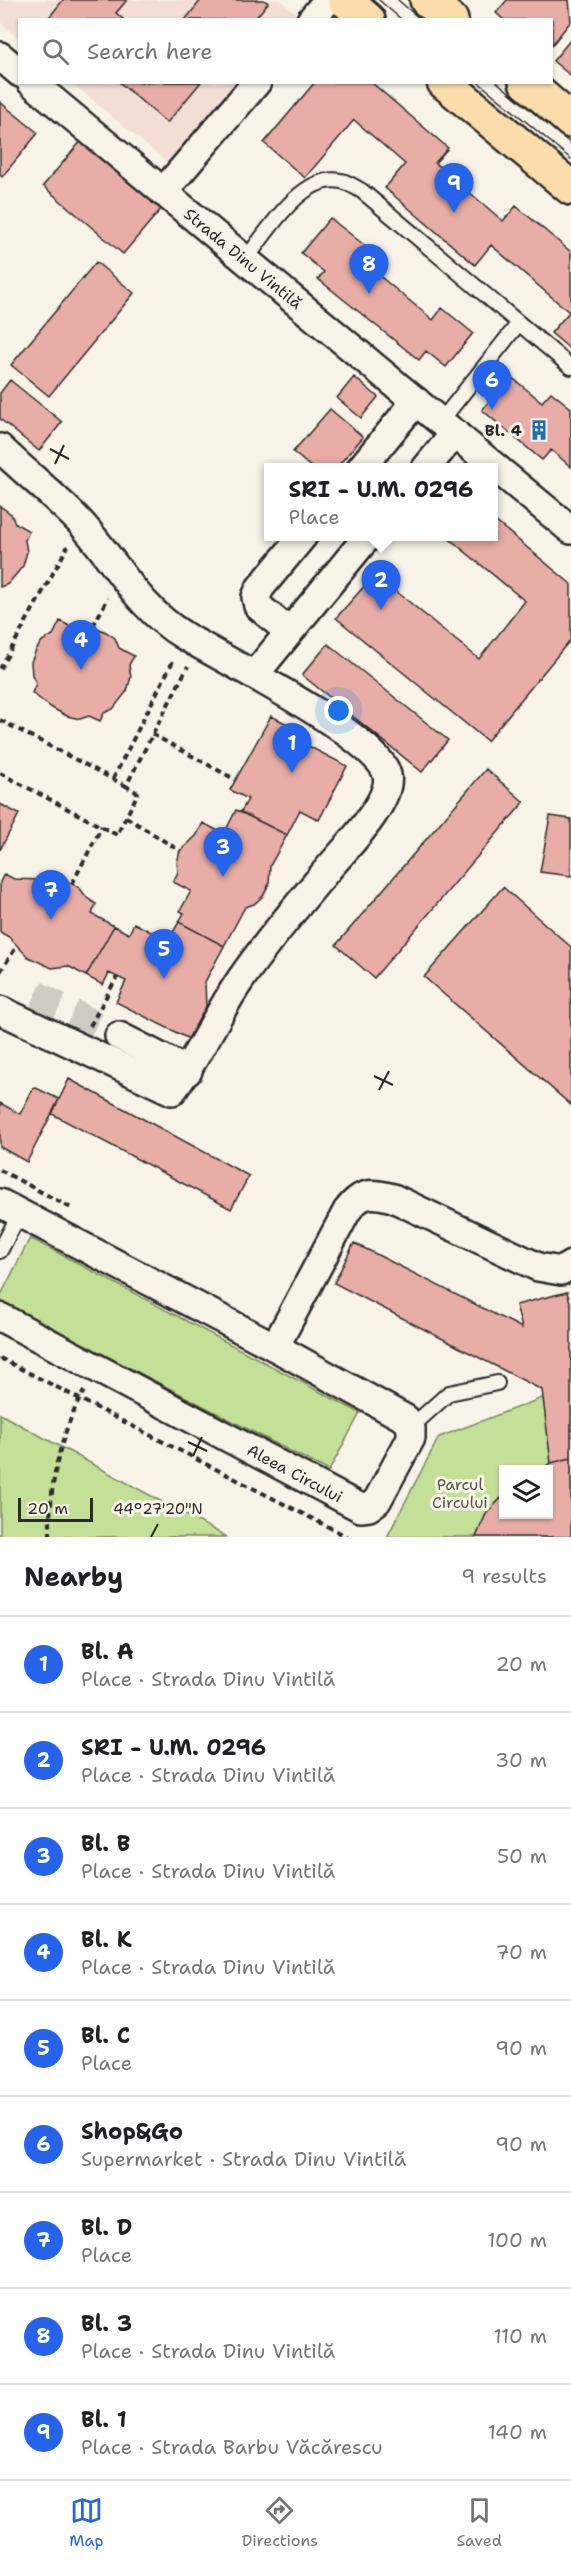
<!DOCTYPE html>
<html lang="en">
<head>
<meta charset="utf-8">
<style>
	body { margin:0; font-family:"Shantell Sans",sans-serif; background:#f6f6f6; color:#202124 }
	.controls { position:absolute; right:18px; bottom:18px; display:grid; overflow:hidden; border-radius:0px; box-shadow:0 2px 4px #0004 }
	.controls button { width:54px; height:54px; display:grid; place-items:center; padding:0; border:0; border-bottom:2px solid #e0e0e0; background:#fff; color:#202124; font:30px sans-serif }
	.scale { position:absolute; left:18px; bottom:15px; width:75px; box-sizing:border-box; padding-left:6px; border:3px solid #2b2b2b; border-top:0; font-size:16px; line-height:21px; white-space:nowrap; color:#2b2b2b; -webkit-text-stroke:4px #f7f3e8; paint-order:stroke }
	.you { position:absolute; left:339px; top:711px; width:21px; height:21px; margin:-15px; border:4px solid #fff; border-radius:50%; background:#1a73e8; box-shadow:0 0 0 9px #1a73e833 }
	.badge { display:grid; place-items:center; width:39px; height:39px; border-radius:50%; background:#2563eb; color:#fff; font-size:20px; font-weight:700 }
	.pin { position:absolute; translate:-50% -50px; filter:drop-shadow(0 2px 3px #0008) }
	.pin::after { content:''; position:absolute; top:32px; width:21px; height:18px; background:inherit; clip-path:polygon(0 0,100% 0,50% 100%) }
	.popup { position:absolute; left:264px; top:463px; width:234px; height:78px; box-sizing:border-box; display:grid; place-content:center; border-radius:0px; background:#fff; filter:drop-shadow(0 2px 4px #0005); font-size:20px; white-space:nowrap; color:#757577 }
	.popup b { font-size:22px; color:#202124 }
	.popup::after { content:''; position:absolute; left:50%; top:100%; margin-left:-12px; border:12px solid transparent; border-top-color:#fff }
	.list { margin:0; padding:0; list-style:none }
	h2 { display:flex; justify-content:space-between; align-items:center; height:78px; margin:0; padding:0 24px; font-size:26px }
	h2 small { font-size:20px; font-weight:400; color:#757577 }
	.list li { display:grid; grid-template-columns:39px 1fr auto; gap:18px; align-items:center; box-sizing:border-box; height:96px; padding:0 24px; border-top:2px solid #e0e0e0 }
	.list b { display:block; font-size:22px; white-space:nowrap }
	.list p { margin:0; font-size:20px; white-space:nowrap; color:#757577 }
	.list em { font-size:20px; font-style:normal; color:#757577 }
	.icon { flex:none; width:33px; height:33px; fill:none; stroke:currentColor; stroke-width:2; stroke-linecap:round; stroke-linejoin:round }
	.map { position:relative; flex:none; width:571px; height:1537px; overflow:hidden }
	.search { position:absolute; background:#fff; box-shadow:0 2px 4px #0004; left:18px; right:18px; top:18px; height:66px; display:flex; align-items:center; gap:15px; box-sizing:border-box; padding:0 21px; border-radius:0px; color:#757577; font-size:22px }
	.sheet { height:942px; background:#fff }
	nav { display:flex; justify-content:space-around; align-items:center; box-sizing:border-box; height:84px; border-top:2px solid #e0e0e0; background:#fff; font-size:16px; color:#757577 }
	nav a { display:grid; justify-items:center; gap:3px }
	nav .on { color:#2563eb }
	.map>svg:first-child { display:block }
	.built { fill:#f2ded4 }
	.green { fill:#c4df96; stroke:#788560; stroke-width:1.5; fill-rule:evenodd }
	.building { fill:#e8ada7; stroke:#2b2b2b; stroke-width:1.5 }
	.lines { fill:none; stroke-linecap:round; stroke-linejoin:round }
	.minor-tunnel { stroke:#cecbc2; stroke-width:27; stroke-dasharray:27 14; stroke-linecap:butt }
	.service-casing { stroke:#2b2b2b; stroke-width:18 }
	.minor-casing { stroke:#2b2b2b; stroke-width:32 }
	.primary-casing { stroke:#2b2b2b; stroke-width:38 }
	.path { stroke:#2b2b2b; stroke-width:4; stroke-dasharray:6 4.5; stroke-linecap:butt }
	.service { stroke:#f7f3e8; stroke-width:14 }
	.minor { stroke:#f7f3e8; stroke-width:27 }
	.primary { stroke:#fbddab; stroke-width:33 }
	.tram { stroke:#2b2b2b; stroke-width:1.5 }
	.ticks { fill:none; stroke:#2b2b2b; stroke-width:2 }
	.labels { text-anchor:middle; stroke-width:6; stroke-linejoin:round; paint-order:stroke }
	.street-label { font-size:16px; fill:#2b2b2b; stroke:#f7f3e8 }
	.poi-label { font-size:16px; font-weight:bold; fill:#2b2b2b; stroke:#f7f3e8; text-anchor:end }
	.park-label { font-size:16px; fill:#515846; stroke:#f7f3e8 }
	.ticks-label { font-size:15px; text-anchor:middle; fill:#2b2b2b; stroke:#f7f3e8; stroke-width:6; stroke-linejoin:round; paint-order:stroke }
</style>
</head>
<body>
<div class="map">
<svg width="571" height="1537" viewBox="0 0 571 1537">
	<rect width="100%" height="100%" fill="#f7f3e8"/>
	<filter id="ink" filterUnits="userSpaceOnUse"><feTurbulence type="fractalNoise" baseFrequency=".0167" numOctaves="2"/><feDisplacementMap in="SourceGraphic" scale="12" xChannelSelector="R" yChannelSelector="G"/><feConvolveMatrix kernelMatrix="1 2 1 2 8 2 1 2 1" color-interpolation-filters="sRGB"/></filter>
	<g filter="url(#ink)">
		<path class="built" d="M0,0H280L298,15L294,20H20L19,39L0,22Z
			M72,83H240L170,165Z"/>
		<path class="green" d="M30,1238L360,1413L329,1471L0,1301V1297Z
			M571,1387V1537H387L439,1437ZM504,1470H548V1514H504Z
			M0,1414L227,1537H0Z"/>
		<path class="building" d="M63,0H127L116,13L124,20H47Z
			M201,0H264L268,3L254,20H185Z
			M507,0H569L571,21L552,45V20H504L496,13Z
			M571,39V76L553,61Z
			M119,82H201L167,123Z
			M315,82H371L448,148L435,163L503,221L516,206L571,252V350L551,333L569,312L491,245L475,265L385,188L405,164L354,120L305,178L264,143Z
			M0,102L38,133L2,177L0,175Z
			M81,141L161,209L123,254L43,186Z
			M330,218L368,248L359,259L433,320L442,308L473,333L446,367L426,351L419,360L318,279L324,272L301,253Z
			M96,262L134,293L49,396L11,365Z
			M510,376L542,402L551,392L571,408V467L551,450L542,460L482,410Z
			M354,377L378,397L361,418L337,398Z
			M10,380L62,422L39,451L0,419V393Z
			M330,409L363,437L336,468H312L293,452Z
			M0,506L11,514L15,523L29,531L25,540L27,552L23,566L8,584L0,587Z
			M494,520L571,584V639L487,741L336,618L375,574L479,659L525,601L446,536H494Z
			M60,621L71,627L82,625L93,626L106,632L115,638L119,648L134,656L129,665L131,677L127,691L113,709L104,713L100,721L89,716L80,719L67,716L52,708L32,693L36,683L32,675L31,662L36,650L42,641L53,635Z
			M328,644L448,740L422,772L302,675Z
			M271,716L298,729L310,747L347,766L319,820L300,810L287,835L241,812L248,799L230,790Z
			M486,769L524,802L374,978L336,945Z
			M0,804L19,814L0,850Z
			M236,810L287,835L270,866L269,884L263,896L254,904L245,907L224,946L179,922L184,913L180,911L191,891L173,882L178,872L177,863L180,851L196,836L203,823L224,834Z
			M550,816L571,819V876L540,872Z
			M4,874L14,879L66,881L79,887L87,898L96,904L92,914L114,926L86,976L68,966L52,968L28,957L9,937L0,932V882Z
			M503,887L571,947V1105L424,977Z
			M179,922L224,946L205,982L206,1007L189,1039L116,1002L126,981L109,973L103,985L86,976L114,926L129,934L134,923L168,941Z
			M69,1079L249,1176L231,1209L52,1114Z
			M34,1087L59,1099L27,1162L0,1147V1103L20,1114Z
			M354,1243L522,1328L516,1305L567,1292L571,1305V1458L551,1463L542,1390L334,1283Z
			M571,1458V1537H476L486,1514L504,1495V1514H548V1470H539L551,1463Z"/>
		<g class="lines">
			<path class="minor-tunnel" d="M36,994L119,1036"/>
			<g class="service-casing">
				<path id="service" d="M246,259C267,232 302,173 341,181C348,182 356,188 362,191L571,367
					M441,421L519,323
					M0,1251L20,1213
					M411,1427L449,1393L497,1383"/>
			</g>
			<g class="minor-casing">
				<g id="minor">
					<path d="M311,20L328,0"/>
					<path d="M0,56L20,73"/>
					<path id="s1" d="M31,82L571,530"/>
					<path d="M163,192L257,82"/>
					<path d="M0,448C26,473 55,496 80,522C115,560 138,608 183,635C220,658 379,737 387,775C393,801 344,850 328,869C298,905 267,941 241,979C216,1015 199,1057 172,1091L0,1010"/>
					<path d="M361,468L416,401"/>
					<path d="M426,468L455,433"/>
					<path d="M289,632L258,606L256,597L260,588L303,536"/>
					<path d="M255,674L368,536"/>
					<path d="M119,1036L188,1071"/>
					<path d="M0,1203L275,1347L406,1419L411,1427V1438L377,1501L369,1507L361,1508L0,1317"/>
					<path d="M275,1347L347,1211C361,1192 371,1192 393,1198L538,1267L561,1271L571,1265"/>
				</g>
			</g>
			<g class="primary-casing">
				<path id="primary" d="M345,0L368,20
					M427,0L451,20
					M444,82L571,188
					M526,82L571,121"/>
			</g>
			<path class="path" d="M93,626L108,598
				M0,669L68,546
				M0,720L126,786
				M152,734L236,780
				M0,773L117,835L138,793L126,786L188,666
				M113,779L174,659
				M126,817L180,851
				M72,884L102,826
				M0,972L17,946
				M90,1026L117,977
				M0,1170L73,1209
				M0,1358L348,1537
				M50,1537C49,1486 59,1436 84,1391"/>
			<use href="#service" class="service"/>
			<use href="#minor" class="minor"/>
			<use href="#primary" class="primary"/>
			<path class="tram" d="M379,0L402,20
				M398,0L421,20
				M478,82L571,159
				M497,82L571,144"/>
		</g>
	</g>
	<path class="ticks" d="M50,449L69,459M55,464L64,445M374,1076L393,1085M379,1090L389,1071M188,1442L207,1451M193,1456L202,1437M151,1537L158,1524"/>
	<defs>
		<g id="building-bare" transform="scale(1.62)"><path d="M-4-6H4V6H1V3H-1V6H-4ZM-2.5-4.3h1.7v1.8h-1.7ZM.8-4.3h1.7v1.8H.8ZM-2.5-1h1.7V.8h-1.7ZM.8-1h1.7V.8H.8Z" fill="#1f6fb2" stroke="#f7f3e8" stroke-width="2.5" paint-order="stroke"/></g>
	</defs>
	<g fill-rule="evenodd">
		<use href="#building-bare" x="539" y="430"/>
	</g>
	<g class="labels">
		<g class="street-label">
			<text dy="6" stroke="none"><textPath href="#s1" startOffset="276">Strada Dinu Vintilă</textPath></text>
			<text transform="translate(295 1473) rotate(28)" y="6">Aleea Circului</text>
		</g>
		<g class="poi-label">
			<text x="522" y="436">Bl. 4</text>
		</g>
		<g class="park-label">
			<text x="460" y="1490">Parcul<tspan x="460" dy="18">Circului</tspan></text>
		</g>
	</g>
	<g class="ticks-label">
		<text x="158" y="1514">44°27'20"N</text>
	</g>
</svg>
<div class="controls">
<button><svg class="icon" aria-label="layers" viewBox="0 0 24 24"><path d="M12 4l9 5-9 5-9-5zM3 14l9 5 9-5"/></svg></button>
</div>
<div class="scale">20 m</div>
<div class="you"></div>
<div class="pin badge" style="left:292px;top:773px">1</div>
<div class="pin badge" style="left:381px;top:610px">2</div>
<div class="popup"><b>SRI - U.M. 0296</b>Place</div>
<div class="pin badge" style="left:223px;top:877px">3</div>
<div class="pin badge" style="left:81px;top:670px">4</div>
<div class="pin badge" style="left:164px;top:979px">5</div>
<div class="pin badge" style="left:492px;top:410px">6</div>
<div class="pin badge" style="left:51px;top:920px">7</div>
<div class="pin badge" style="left:369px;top:294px">8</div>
<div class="pin badge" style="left:454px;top:213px">9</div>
<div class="search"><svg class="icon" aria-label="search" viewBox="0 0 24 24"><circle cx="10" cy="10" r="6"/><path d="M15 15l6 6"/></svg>Search here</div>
</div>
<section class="sheet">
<h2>Nearby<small>9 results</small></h2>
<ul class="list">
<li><span class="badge">1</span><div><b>Bl. A</b><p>Place · Strada Dinu Vintilă</p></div><em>20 m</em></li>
<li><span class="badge">2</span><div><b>SRI - U.M. 0296</b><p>Place · Strada Dinu Vintilă</p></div><em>30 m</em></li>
<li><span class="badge">3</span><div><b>Bl. B</b><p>Place · Strada Dinu Vintilă</p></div><em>50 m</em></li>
<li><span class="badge">4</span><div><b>Bl. K</b><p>Place · Strada Dinu Vintilă</p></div><em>70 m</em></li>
<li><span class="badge">5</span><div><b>Bl. C</b><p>Place</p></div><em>90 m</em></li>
<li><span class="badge">6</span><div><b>Shop&amp;Go</b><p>Supermarket · Strada Dinu Vintilă</p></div><em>90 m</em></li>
<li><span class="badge">7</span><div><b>Bl. D</b><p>Place</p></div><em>100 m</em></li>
<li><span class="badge">8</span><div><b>Bl. 3</b><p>Place · Strada Dinu Vintilă</p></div><em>110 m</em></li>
<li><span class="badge">9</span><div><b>Bl. 1</b><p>Place · Strada Barbu Văcărescu</p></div><em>140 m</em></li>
</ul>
</section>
<nav>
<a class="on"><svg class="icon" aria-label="map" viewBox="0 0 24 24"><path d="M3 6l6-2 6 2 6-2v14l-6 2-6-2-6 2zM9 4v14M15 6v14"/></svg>Map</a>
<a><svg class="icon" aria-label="directions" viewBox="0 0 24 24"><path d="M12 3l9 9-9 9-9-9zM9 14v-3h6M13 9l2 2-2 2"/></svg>Directions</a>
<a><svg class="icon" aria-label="saved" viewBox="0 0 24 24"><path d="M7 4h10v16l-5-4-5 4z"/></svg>Saved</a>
</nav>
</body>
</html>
